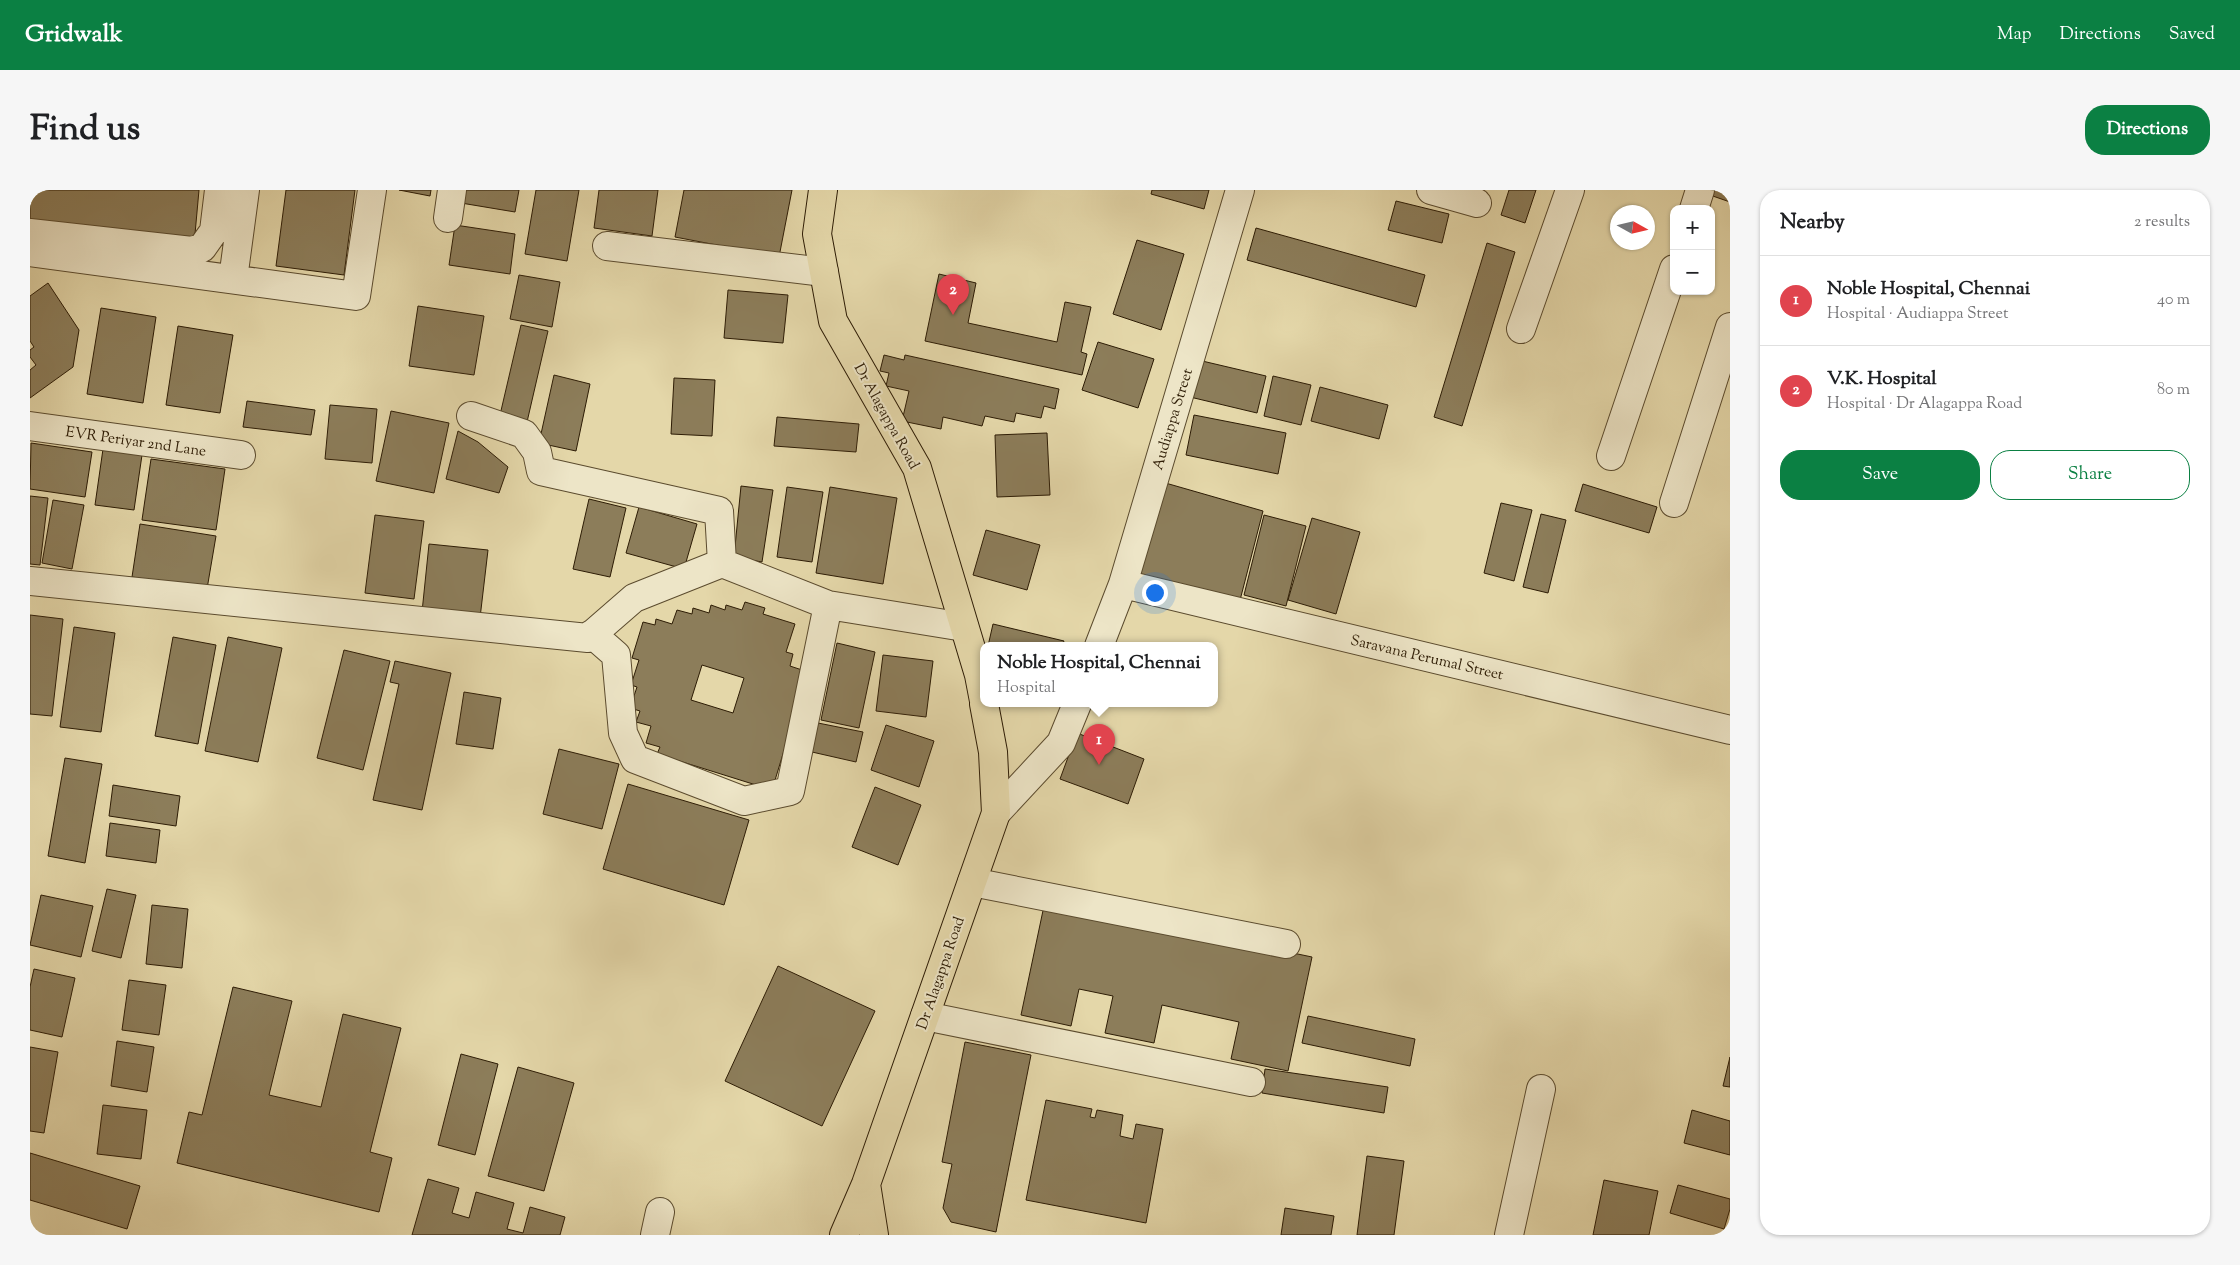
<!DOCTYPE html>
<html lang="en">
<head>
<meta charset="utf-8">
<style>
	body { margin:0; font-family:"Sorts Mill Goudy",serif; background:#f6f6f6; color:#202124 }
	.controls { position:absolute; right:15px; top:15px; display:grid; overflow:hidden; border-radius:10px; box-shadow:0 1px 4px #0004 }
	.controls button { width:45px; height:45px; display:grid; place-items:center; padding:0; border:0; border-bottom:1px solid #e0e0e0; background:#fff; color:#202124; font:25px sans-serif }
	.compass { position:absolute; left:1580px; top:15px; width:45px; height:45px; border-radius:50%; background:#fff; box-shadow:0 1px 4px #0004; rotate:98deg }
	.you { position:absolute; left:1124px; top:402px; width:18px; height:18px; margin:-12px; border:4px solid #fff; border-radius:50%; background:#1a73e8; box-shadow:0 0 0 8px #1a73e833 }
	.badge { display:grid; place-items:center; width:32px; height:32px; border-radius:50%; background:#0b8043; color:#fff; font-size:16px; font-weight:700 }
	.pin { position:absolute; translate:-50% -41px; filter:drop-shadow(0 1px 2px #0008) }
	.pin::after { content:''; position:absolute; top:26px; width:18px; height:15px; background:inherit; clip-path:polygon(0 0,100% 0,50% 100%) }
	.popup { position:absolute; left:950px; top:452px; width:238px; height:65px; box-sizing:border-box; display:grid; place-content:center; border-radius:10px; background:#fff; filter:drop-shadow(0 1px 4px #0005); font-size:16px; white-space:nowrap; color:#757577 }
	.popup b { font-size:19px; color:#202124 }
	.popup::after { content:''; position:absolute; left:50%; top:100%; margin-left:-10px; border:10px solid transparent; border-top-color:#fff }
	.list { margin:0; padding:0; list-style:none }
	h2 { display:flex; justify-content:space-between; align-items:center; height:65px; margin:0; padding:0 20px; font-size:21px }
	h2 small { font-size:16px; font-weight:400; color:#757577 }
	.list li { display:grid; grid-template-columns:32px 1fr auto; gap:15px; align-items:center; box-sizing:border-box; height:90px; padding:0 20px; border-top:1px solid #e0e0e0 }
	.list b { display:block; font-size:19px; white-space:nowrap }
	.list p { margin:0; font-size:16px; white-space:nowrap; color:#757577 }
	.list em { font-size:16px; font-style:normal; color:#757577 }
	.actions { display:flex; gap:10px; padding:15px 20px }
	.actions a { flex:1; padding:11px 0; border:1px solid #0b8043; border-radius:20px; text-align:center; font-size:18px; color:#0b8043 }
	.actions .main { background:#0b8043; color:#fff }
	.map { position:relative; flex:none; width:1700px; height:1045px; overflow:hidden; border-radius:20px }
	header { display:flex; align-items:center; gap:30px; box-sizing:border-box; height:70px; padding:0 25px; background:#0b8043; color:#fff }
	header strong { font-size:24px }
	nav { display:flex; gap:28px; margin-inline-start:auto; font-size:18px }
	.intro { display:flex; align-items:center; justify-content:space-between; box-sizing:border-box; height:120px; padding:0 30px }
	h1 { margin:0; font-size:35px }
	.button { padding:12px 22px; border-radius:20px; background:#0b8043; color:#fff; font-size:18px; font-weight:700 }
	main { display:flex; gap:30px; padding:0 30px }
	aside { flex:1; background:#fff; border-radius:20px; box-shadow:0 1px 4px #0004 }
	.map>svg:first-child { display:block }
	.building { fill:#8c7d5a; stroke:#2d1c05; fill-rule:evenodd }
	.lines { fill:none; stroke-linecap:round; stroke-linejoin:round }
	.minor-casing { stroke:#5b4b2e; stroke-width:30 }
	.major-casing { stroke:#2d1c05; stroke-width:30 }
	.minor { stroke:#ede5c7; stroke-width:28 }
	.major { stroke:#e4d7a9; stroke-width:28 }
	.labels { text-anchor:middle; stroke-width:4; stroke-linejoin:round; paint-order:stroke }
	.street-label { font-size:15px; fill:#2d1c05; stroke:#ede5c7 }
</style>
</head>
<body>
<header>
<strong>Gridwalk</strong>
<nav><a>Map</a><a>Directions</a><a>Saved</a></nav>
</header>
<div class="intro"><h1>Find us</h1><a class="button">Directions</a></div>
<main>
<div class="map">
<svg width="1700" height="1045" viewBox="0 0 1700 1045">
	<rect width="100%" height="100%" fill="#e4d7a9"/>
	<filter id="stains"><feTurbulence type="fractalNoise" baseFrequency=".004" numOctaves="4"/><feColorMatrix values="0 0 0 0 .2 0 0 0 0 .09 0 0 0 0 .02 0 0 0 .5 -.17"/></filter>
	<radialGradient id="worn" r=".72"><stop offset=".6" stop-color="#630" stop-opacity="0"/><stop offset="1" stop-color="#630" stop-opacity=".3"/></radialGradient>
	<path class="building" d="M0,0H169L164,55L0,36Z
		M256,0H325L314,85L246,76Z
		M369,0H401L400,6Z
		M433,0H489L485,22L431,13Z
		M506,0H549L537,71L495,64Z
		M569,0H628L622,46L564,38Z
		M654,0H762L749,67L645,47Z
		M1122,0H1179L1174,19L1121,4Z
		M1479,0H1506L1495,33L1471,25Z
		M1678,0H1700V12L1677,4Z
		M1366,11L1419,24L1412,53L1358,40Z
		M425,35L485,44L480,84L419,75Z
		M1226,38L1395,85L1386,117L1217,70Z
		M1107,50L1154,64L1131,140L1083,124Z
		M1457,53L1485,62L1432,236L1404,227Z
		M909,84L946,93L938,133L1027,152L1035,112L1061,117L1051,162L1057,164L1052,185L895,151Z
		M489,85L530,92L522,137L480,129Z
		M18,93L49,140L43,177L0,208V180L6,175L0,167V160L4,157L0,151V106Z
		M698,100L758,105L753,153L694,148Z
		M388,116L454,126L444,185L379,176Z
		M71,118L126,127L113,213L57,204Z
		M491,135L518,141L497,232L470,225Z
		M148,136L203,145L190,223L136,215Z
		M1068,152L1124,169L1108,218L1052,200Z
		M854,165L874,170L875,165L1029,199L1025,219L1014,216L1011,228L986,223L984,232L955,226L952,236L913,227L911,239L872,231L879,201L856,196L859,183L850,181Z
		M1168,170L1236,186L1227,223L1160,207Z
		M524,185L560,194L546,261L509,253Z
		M1243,186L1281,195L1271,235L1234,226Z
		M644,188L685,190L682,246L641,244Z
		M1290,197L1358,215L1349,249L1281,231Z
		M217,211L285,220L281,245L213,237Z
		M300,215L347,219L342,273L295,269Z
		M361,221L419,233L404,303L346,291Z
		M1164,225L1256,243L1248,284L1156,265Z
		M747,227L829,234L826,262L744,256Z
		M428,241L448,252L478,277L469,303L416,289Z
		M1017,243L1020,305L967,307L965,245Z
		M1,253L62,262L55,307L0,299Z
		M73,259L112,265L104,320L65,315Z
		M121,269L195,279L186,340L112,330Z
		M1125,290L1233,321L1208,418L1100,392Z
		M1553,294L1627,317L1619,343L1545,321Z
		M711,296L743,300L732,372L704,367Z
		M757,297L793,302L782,372L747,367Z
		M800,297L867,308L853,394L786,383Z
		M0,306L18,308L10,375L0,374Z
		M559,309L596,318L580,387L543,379Z
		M23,310L54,315L42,379L12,373Z
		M1471,313L1502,320L1484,391L1454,383Z
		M609,317L667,334L654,379L596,363Z
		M1511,324L1536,330L1518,403L1493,397Z
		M345,325L394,331L384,409L335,403Z
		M1234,325L1276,336L1256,416L1214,405Z
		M1282,328L1330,342L1306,424L1258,410Z
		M110,334L186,346L177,399L102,387Z
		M956,340L1010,355L997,400L943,385Z
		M399,354L458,360L450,428L392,422Z
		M715,412L735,418L733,424L765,434L756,462L763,464L760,476L778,482L742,600L627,564L630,557L616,553L621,536L606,532L610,521L600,518L607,497L601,495L609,470L602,468L613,432L625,435L626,429L642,434L647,420L662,424L663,418L679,423L681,415L695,420L696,415L712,420ZM672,475L714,488L703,523L661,510Z
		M0,425L33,429L22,526L0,524Z
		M963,434L1034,451L1032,456H958Z
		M44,437L85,443L71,542L30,537Z
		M143,447L186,455L168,554L125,546Z
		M198,447L252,458L228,572L175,561Z
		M807,453L845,462L829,538L791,530Z
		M314,460L360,471L333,580L287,568Z
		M853,465L903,471L896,527L846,521Z
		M365,471L421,483L392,620L343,610L369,494L360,492Z
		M434,502L471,508L463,559L426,554Z
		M788,533L833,542L826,572L782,562Z
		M856,535L904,551L889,597L841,580Z
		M1047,543L1114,569L1098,614L1030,589Z
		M529,559L589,574L572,639L513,624Z
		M35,568L72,574L55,673L18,666Z
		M598,594L719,630L694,715L573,679Z
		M83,595L150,606L146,636L79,626Z
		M845,597L891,615L868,675L822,657Z
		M80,633L130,640L126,673L76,666Z
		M77,699L106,705L91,768L62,761Z
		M11,705L63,716L51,767L0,755Z
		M1015,711L1282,767L1258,881L1201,869L1209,832L1132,815L1124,853L1075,843L1083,806L1049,799L1041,836L991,825Z
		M122,715L158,719L152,778L116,774Z
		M748,776L845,821L792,936L695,891Z
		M4,779L45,788L32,847L0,840V797Z
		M99,790L136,795L129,845L92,840Z
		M203,797L262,811L239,905L291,917L313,824L371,838L340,962L362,968L349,1022L147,973L159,922L172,925Z
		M1278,826L1385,849L1380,876L1272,853Z
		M87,851L124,857L117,902L81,896Z
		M935,852L1001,865L966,1042L921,1032L913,1018L922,974L912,972Z
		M0,857L28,862L14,943L0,941Z
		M431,864L468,874L445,965L408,955Z
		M1700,867V897L1693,896Z
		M488,877L544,893L514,1001L458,986Z
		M1235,879L1358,897L1354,923L1232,903Z
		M1016,910L1062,919L1060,927L1065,928L1067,920L1093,925L1090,946L1103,949L1106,934L1133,939L1116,1033L996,1010Z
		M73,915L117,920L111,969L67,964Z
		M1662,920L1700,931V965L1654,953Z
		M0,963L110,996L97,1039L0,1010Z
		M1337,966L1374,971L1364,1045H1327Z
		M398,989L429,998L422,1023L439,1028L446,1002L484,1013L477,1039L493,1043L500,1017L535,1027L530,1045H382Z
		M1574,990L1628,1001L1619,1045H1563Z
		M1648,995L1700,1009V1019L1694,1039L1640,1023Z
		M1255,1018L1304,1026L1301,1045H1251Z"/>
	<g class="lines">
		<g class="minor-casing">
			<path id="minor" d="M1401,0L1447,13
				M1664,19L1670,0
				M418,28L422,0
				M0,43L162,61L172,58L184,41L189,0
				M577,56L794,82
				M0,62L326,106L342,0
				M203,89L215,0
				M1491,139L1540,0
				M441,226L494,244L507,262L511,281L689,321L692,373
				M0,236L211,265
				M1581,266L1644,79
				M1644,313L1700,137
				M0,391L558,448L604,408L692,373L798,415L934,437
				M1093,394L1700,540
				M562,444L586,465L593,543L605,569L714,611L760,601L798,415
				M1069,456L1093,394L1210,0
				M966,623L1031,553L1047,514
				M942,692L1256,754
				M895,826L1221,892
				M625,1045L630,1022
				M1479,1045L1511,899"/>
		</g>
		<g class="major-casing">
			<path id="major" d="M793,0L787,44L803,131L887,278L949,485L954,511
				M836,994L844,1045
				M814,1045L836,994L966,623L963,562L954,514"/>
		</g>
		<use href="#minor" class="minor"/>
		<use href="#major" class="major"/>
	</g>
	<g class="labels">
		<g class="street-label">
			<text transform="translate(857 226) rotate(61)" y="5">Dr Alagappa Road</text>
			<text transform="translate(1142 229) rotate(-73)" y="5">Audiappa Street</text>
			<text transform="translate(106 251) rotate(8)" y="5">EVR Periyar 2nd Lane</text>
			<text transform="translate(1397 467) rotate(13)" y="5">Saravana Perumal Street</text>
			<text transform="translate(910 783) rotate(-71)" y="5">Dr Alagappa Road</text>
		</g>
	</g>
	<rect width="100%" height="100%" filter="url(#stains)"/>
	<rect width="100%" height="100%" fill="url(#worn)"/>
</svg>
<div class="controls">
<button>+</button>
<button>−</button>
</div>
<svg class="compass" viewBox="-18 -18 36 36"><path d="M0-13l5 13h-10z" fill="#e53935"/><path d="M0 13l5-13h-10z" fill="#757577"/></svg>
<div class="you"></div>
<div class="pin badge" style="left:1069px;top:575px;background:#e0444e">1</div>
<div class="popup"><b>Noble Hospital, Chennai</b>Hospital</div>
<div class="pin badge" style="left:923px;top:125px;background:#e0444e">2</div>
</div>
<aside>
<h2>Nearby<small>2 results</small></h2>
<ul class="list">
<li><span class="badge" style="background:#e0444e">1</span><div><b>Noble Hospital, Chennai</b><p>Hospital · Audiappa Street</p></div><em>40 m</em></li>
<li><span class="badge" style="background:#e0444e">2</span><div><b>V.K. Hospital</b><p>Hospital · Dr Alagappa Road</p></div><em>80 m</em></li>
</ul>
<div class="actions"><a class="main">Save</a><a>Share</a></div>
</aside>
</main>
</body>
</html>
